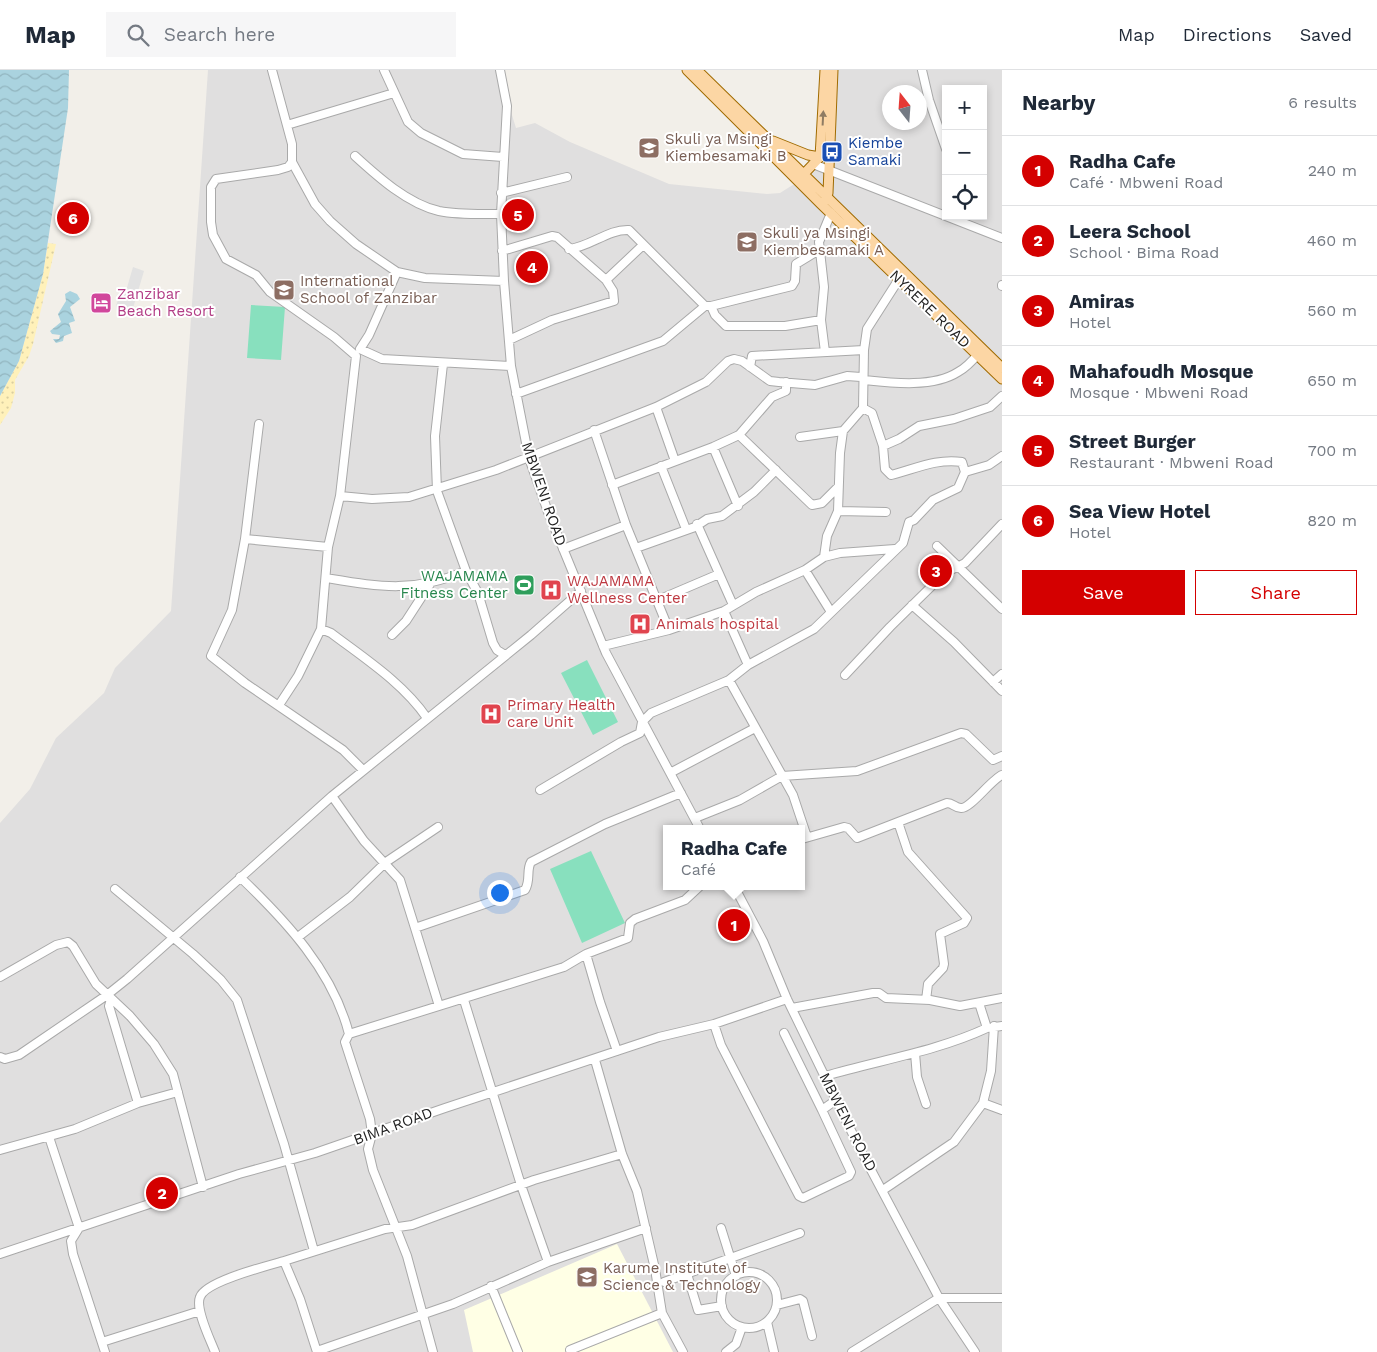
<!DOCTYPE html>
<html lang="en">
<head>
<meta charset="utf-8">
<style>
	body { margin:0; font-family:"Work Sans",sans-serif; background:#f6f6f7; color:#1f2937 }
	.controls { position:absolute; right:15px; top:15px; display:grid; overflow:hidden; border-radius:0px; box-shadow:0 2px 8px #0003 }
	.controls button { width:45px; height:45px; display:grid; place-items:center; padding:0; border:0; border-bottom:1px solid #e0e1e3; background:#fff; color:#1f2937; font:25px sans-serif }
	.compass { position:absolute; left:882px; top:15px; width:45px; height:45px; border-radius:50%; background:#fff; box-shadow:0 2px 8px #0003; rotate:343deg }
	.you { position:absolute; left:499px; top:822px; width:18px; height:18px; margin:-12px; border:4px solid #fff; border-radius:50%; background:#1a73e8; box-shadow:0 0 0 8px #1a73e833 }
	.badge { display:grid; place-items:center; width:32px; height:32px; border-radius:50%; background:#d40000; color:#fff; font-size:16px; font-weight:700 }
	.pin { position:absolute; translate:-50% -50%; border:2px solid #fff; box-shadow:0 1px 5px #0006 }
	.popup { position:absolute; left:663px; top:755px; width:142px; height:65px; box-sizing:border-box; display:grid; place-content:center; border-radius:0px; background:#fff; filter:drop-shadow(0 1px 4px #0005); font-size:16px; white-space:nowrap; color:#747a83 }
	.popup b { font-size:19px; color:#1f2937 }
	.popup::after { content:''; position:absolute; left:50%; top:100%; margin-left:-10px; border:10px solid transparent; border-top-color:#fff }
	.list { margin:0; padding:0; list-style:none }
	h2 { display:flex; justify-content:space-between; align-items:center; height:65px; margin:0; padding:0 20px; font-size:21px }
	h2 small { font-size:16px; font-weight:400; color:#747a83 }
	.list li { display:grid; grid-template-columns:32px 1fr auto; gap:15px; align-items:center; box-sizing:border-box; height:70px; padding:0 20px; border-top:1px solid #e0e1e3 }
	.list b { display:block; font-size:19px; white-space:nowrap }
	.list p { margin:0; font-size:16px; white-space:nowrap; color:#747a83 }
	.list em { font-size:16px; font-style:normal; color:#747a83 }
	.actions { display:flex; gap:10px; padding:15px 20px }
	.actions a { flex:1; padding:11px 0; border:1px solid #d40000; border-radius:0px; text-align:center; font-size:18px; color:#d40000 }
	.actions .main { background:#d40000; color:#fff }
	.icon { flex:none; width:28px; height:28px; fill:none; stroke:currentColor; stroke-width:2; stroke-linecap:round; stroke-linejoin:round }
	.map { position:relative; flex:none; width:1002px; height:1282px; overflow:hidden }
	header { display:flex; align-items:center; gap:30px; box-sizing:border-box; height:70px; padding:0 25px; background:#fff; border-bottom:1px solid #e0e1e3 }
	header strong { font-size:24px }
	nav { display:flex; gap:28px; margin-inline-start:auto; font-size:18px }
	.search { width:350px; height:45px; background:#f6f6f7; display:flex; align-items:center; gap:12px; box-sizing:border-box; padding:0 18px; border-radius:0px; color:#747a83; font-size:19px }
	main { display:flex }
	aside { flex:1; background:#fff }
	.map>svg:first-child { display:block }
	.residential { fill:#e0dfdf; fill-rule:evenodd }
	.education { fill:#ffffe5 }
	.sand { fill:url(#sand-dots) }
	.pitch { fill:#88e0be }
	.parking { fill:#e2e2e2 }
	.water { fill:url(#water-waves) }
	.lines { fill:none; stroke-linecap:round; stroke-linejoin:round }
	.minor-casing { stroke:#a9a9a9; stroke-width:10 }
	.major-casing { stroke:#a06b00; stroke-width:11 }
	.minor { stroke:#fff; stroke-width:8 }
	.major { stroke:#fcd6a4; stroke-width:9 }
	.oneway { fill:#8f7c63 }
	.labels { text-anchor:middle; stroke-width:4; stroke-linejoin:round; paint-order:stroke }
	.education-label { font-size:15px; fill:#785e54; stroke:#fff; text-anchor:start }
	.transit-label { font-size:15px; fill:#164399; stroke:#fff; text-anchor:start }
	.hotel-label { font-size:15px; fill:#b23c85; stroke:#fff; text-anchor:start }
	.street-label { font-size:15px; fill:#222; stroke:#fff }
	.leisure-label { font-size:15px; fill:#27864d; stroke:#fff; text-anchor:end }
	.health-label { font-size:15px; fill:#be3a42; stroke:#fff; text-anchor:start }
</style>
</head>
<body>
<header>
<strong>Map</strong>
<div class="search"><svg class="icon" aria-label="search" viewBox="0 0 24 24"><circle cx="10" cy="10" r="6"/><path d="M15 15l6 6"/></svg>Search here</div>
<nav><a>Map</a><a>Directions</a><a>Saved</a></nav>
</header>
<main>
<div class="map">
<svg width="1002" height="1282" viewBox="0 0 1002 1282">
	<defs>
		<pattern id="sand-dots" width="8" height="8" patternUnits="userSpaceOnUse" patternTransform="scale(1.25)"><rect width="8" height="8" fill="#fff1ba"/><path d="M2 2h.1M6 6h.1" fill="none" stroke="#dacea0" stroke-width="1.8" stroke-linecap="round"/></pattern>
		<pattern id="water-waves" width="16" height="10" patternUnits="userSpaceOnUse" patternTransform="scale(1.25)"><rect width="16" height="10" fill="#aad3df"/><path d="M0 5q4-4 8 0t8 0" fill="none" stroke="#92b5bf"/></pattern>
	</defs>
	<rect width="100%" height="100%" fill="#f2efe9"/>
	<path class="residential" d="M208,0H498L516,58L535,53L570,72L669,114L767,124L780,123L815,101L825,0H1002V1282H0V753L30,719L56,668L104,623L115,598L171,541ZM946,19H983V146H946ZM889,22H919V52H889ZM666,759H802V816H666Z"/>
	<path class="education" d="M617,1174L673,1282H473L464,1240Z"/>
	<path class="sand" d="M48,173L56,174L33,274L29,286L15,310V323L11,338L0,355V326L19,291L43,204Z"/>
	<path class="pitch" d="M251,235L285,237L281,290L247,288Z
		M587,590L618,652L593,665L561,603Z
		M591,781L625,853L582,873L550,799Z"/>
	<path class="parking" d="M133,197L144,201L131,245L117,241L116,236L121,220L126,221Z"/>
	<path class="water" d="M0,0H69L68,38L43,204L19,291L0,326Z
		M70,221L77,224L80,229L70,237L75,251L69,253L72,263L64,266L63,271L56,273L53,269H59L60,265L52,264L50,261L61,252L58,244L66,231L65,224Z"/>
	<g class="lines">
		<g class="minor-casing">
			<path id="minor" d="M272,0L292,74V92L288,97L278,100L216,109L211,117V152L213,165L226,189L256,205L270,222L334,267L356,286L340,426L328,477L321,559L298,606L279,635
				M384,0L408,52L421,63L463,84L503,87
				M500,0L507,36L501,144L504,211L511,296L529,388L548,442L606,583L700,759
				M922,0L929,30L946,79
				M287,55L394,23
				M355,86C378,107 408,134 439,141C459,145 480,144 501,144
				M292,92L315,134L330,151L356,174L397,202L425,208L504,211
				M813,94L1002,168
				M501,123L567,107
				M569,179C590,177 608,159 629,160L705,236
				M502,181L552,166L557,167L606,210L642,176
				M397,202L369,265L360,279L382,289L511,296
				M1002,216V215
				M711,236L792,216L795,211L796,194L819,180
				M821,250L825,282
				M509,270L552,250L614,231L613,221L606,210
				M443,294L435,366L437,421L466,501L478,523L493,573L497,580L505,585
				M750,297L752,286L864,280
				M516,324L663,271L705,236H711L715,245L726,256H785L821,250L824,217L819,172L831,143
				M656,337L675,391
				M259,354L245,469L232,540L211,586L245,613L343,680L363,700
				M594,360L626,455L669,560
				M739,365L812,435L822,433L838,417
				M800,367L843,361
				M883,376L899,369L919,356L954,349L990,337L1002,326
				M713,377L738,436
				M661,396L686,459
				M965,402L989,395L1002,386
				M612,415L713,377L739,365L772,327L786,321V312
				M340,426L372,429L409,427L496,400L656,337L706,312L728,291L734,289L742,291L770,311L779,312L815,315L847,306L861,307L864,310C892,313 933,318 958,302C966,298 975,288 981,281
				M838,441L886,442
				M697,454L733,535
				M245,469L328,477
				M937,476L1002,539
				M636,478L695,457L707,449L722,446L754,422L776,400
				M563,479L626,455
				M824,487L840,483L895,479
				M805,500L831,542
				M326,508C381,517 413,523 466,501
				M658,530L719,504
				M912,535L954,572L1002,621
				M724,541L748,595
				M321,559L331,563C364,588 403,613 427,648
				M392,565L406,551L430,514
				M603,576L669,560L724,541L756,522L805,500L824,487L827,466L838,441L840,383L843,361L863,338L864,280L867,259L899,209
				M845,605L890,557L945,503L965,493L1002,454
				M729,610L793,725L807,767
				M993,612L1002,604
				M670,703L755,658
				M540,720L621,672L640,663L642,652L651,643L729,610L748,595L814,559L903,473L909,452L914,450L933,430L958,418L965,402L962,392C937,388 915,399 891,405L885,399L883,376L872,343L863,338
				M332,726L364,771L400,810L415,858L525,820C531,810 526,800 531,792L605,754L681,723
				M695,748L740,730L782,706L857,701L961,663L966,664L993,690L1002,686
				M898,752L908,782L967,848L964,853L940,864L944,894L943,898L928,914L926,930
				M802,769L844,757L848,758L857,768L947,733C953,733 955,738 961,738C970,739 991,710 1002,705
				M240,807C286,851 333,901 349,964L345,972L370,1049L372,1064L368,1079L373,1100L407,1186L433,1282
				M734,816L763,871L787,929L861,1081L939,1228L975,1282
				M115,819L193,884L221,910L237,930L284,1074L314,1181
				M415,858L439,936
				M298,867L350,827L386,792L438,757
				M586,884L600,932L617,981
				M0,907L56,875L68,872L73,876L96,914L130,946L154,974L173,1004L203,1117
				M111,929L109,936L138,1033
				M464,930L521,1115L548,1192
				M979,933L987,958
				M792,938L873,923H879L886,928L930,930L960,936L1002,928
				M714,954L721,975L799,1126L803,1128L849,1106L851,1102L822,1040L836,1030
				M784,963L822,1040
				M349,964L564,897L586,884L628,868L630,853L635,849L685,830L700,816
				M915,983L917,1007L926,1034
				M0,987L5,989L19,985L107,925L127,909L332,726L531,565L581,521
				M595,990L622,1084L637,1121L655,1199L662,1243L683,1282
				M825,1006C879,990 935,982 987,958L1002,956
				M983,1033L1002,1040
				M49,1067L79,1158L71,1171L73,1184L105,1282
				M0,1080L75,1059L138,1033L178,1022
				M883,1120L954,1072L983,1033L991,1001L994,956
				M721,1158L736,1206
				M0,1184L239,1104L315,1083L445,1038L659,967L714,954L787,929
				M721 1230a28 28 0 1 1 56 0a28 28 0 1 1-56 0Z
				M687,1204L698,1240L722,1236
				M664,1212L800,1163
				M491,1216L518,1282
				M777,1235L800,1229L803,1231L812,1266
				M767,1252L774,1282
				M102,1272L200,1241
				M570,1280L662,1243
				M317,1281L453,1234L548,1192L646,1158
				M215,1282C210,1269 195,1239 200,1227C206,1211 267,1196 284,1191
				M317,1282L300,1229L284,1191L385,1159L412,1155L534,1110L622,1084
				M726,1282L736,1274L742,1257
				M852,1282L939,1228H1002"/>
		</g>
		<g class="major-casing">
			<path id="major" d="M687,0L821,134L1002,309
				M697,0L1002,298
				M773,71L808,85L820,87
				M800,108L820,87L825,0
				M825,131L828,123L833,0"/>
		</g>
		<use href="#minor" class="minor"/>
		<use href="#major" class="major"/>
	</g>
	<defs><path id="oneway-solid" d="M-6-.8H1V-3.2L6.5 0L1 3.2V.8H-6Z" transform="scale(1.25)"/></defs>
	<use class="oneway" href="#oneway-solid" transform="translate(823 48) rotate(-87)"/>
	<defs>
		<g id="school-square" transform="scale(1.125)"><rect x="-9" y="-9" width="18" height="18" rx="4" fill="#8d6e63" stroke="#fff"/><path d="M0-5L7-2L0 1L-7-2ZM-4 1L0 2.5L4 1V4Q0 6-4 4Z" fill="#fff"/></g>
		<g id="bus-square" transform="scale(1.125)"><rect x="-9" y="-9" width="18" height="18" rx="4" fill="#1a4fb4" stroke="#fff"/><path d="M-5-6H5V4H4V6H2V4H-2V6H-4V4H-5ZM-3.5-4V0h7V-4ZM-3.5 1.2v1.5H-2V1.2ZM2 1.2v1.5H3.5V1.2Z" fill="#fff"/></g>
		<g id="hotel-square" transform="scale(1.125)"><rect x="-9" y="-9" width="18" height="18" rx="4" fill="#d1479c" stroke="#fff"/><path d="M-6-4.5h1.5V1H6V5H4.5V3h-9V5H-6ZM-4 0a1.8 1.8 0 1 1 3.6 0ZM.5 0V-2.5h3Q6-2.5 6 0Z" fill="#fff"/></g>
		<g id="stadium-square" transform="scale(1.125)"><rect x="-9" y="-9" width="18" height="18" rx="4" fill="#2e9e5b" stroke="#fff"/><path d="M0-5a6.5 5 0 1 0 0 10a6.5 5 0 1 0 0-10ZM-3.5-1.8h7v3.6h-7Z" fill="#fff"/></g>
		<g id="hospital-square" transform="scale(1.125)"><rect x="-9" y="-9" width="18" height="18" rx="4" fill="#e0444e" stroke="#fff"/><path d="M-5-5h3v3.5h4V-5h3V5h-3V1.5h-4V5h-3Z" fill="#fff"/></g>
		<g id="university-square" transform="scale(1.125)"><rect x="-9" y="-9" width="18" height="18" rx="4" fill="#8d6e63" stroke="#fff"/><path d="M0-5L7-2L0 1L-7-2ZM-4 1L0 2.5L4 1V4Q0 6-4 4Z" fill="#fff"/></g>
	</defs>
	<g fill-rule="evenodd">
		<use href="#school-square" x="649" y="78"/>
		<use href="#bus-square" x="832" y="82"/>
		<use href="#school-square" x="747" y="172"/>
		<use href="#school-square" x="284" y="220"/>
		<use href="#hotel-square" x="101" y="233"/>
		<use href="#stadium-square" x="524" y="515"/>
		<use href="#hospital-square" x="551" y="520"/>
		<use href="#hospital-square" x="640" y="554"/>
		<use href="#hospital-square" x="491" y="644"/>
		<use href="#university-square" x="587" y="1207"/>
	</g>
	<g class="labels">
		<g class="education-label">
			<text x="665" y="74">Skuli ya Msingi<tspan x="665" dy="17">Kiembesamaki B</tspan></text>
			<text x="763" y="168">Skuli ya Msingi<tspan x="763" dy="17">Kiembesamaki A</tspan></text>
			<text x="300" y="216">International<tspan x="300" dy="17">School of Zanzibar</tspan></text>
			<text x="603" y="1203">Karume Institute of<tspan x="603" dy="17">Science &amp; Technology</tspan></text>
		</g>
		<g class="transit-label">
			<text x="848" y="78">Kiembe<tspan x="848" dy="17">Samaki</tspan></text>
		</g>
		<g class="hotel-label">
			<text x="117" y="229">Zanzibar<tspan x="117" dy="17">Beach Resort</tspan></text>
		</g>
		<g class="street-label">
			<text transform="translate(930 239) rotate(44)" y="5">NYRERE ROAD</text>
			<text transform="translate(544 424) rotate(71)" y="5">MBWENI ROAD</text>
			<text transform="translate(848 1052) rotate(63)" y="5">MBWENI ROAD</text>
			<text transform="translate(393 1056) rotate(-20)" y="5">BIMA ROAD</text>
		</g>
		<g class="leisure-label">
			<text x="508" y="511">WAJAMAMA<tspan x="508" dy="17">Fitness Center</tspan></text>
		</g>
		<g class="health-label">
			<text x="567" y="516">WAJAMAMA<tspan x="567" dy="17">Wellness Center</tspan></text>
			<text x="656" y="559">Animals hospital</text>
			<text x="507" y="640">Primary Health<tspan x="507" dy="17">care Unit</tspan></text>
		</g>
	</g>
</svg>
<div class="controls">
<button>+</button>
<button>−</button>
<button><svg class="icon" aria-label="locate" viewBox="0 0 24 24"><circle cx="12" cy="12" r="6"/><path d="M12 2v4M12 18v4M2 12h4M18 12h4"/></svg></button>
</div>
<svg class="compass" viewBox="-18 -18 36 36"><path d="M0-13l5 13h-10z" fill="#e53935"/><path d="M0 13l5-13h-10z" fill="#747a83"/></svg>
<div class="you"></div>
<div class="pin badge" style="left:734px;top:855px">1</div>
<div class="popup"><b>Radha Cafe</b>Café</div>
<div class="pin badge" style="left:162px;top:1123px">2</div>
<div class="pin badge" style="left:936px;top:501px">3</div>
<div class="pin badge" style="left:532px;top:197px">4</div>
<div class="pin badge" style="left:518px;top:145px">5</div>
<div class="pin badge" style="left:73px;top:148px">6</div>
</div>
<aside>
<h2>Nearby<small>6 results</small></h2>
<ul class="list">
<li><span class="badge">1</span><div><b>Radha Cafe</b><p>Café · Mbweni Road</p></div><em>240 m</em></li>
<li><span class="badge">2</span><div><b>Leera School</b><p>School · Bima Road</p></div><em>460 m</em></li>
<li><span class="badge">3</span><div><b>Amiras</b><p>Hotel</p></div><em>560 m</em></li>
<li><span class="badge">4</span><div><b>Mahafoudh Mosque</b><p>Mosque · Mbweni Road</p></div><em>650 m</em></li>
<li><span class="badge">5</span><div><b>Street Burger</b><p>Restaurant · Mbweni Road</p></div><em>700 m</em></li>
<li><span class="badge">6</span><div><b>Sea View Hotel</b><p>Hotel</p></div><em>820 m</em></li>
</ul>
<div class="actions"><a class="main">Save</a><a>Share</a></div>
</aside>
</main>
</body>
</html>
